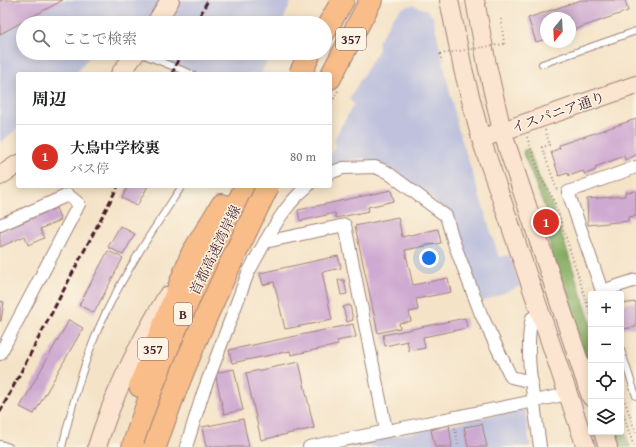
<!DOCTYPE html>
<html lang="ja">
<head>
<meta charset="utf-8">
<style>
	body { margin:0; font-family:"Gentium Book Plus","Noto Serif JP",serif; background:#f2f2f2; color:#202124 }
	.controls { position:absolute; right:12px; bottom:12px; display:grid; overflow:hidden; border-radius:4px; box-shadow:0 2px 10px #0003 }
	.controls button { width:36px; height:36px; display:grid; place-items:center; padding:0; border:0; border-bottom:1px solid #e0e0e0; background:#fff; color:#202124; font:20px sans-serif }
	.compass { position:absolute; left:540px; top:12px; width:36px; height:36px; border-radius:50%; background:#fff; box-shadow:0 2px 10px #0003; rotate:198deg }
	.you { position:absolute; left:429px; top:258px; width:14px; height:14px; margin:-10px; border:3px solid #fff; border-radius:50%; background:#1a73e8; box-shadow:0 0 0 6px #1a73e833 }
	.badge { display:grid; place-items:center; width:26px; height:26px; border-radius:50%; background:#d93025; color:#fff; font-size:13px; font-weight:700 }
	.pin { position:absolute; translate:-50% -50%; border:2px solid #fff; box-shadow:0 1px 4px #0006 }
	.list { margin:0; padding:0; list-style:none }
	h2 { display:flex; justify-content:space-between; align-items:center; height:52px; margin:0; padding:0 16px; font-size:17px }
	h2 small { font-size:13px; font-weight:400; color:#757577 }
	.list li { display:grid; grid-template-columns:26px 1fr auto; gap:12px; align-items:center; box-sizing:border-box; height:64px; padding:0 16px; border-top:1px solid #e0e0e0 }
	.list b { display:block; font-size:15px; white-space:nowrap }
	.list p { margin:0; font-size:13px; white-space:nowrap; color:#757577 }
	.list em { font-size:13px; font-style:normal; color:#757577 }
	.icon { flex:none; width:22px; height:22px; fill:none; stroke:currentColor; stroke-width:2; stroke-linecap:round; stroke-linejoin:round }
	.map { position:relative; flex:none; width:636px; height:447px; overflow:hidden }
	.search { position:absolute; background:#fff; box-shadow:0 2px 10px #0003; left:16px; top:16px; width:316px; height:44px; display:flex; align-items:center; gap:10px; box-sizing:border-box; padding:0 14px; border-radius:22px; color:#757577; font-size:15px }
	.panel { position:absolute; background:#fff; box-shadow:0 2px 10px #0003; left:16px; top:72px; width:316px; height:116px; border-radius:4px }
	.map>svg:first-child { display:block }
	.industrial { fill:#c0c2dd }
	.forest { fill:#84ac62; stroke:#676646 }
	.building { fill:#cea9d1 }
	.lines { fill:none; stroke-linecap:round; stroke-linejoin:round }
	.lane-casing { stroke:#9f8179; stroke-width:8 }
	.street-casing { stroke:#9f8179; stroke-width:14 }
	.secondary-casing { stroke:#9f8179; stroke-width:20 }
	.highway-casing { stroke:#9f8179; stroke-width:24 }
	.path { stroke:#9f8179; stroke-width:2; stroke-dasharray:1 3; stroke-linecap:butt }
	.lane { stroke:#fff; stroke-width:6 }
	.street { stroke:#fff; stroke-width:12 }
	.secondary { stroke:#fce5d0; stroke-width:18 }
	.highway { stroke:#f8bd89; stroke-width:22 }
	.rail { stroke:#4a1f2b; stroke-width:3; stroke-dasharray:6 3; stroke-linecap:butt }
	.highway-bridge-casing { stroke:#9f8179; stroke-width:24; stroke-linecap:butt }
	.path-bridge { stroke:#9f8179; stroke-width:2; stroke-dasharray:1 3; stroke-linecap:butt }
	.highway-bridge { stroke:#f8bd89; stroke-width:22 }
	.labels { text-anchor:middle; stroke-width:3; stroke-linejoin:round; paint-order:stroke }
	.shield { fill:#fcf5e5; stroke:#7f5f63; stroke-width:1 }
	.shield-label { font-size:13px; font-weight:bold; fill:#4a1f2b }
	.street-label { font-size:14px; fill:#4a1f2b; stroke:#fcf5e5 }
</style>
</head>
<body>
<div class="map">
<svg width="636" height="447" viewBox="0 0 636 447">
	<rect width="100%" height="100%" fill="#fcf5e5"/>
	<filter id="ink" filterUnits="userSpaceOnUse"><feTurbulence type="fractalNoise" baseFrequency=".025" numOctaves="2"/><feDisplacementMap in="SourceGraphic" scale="8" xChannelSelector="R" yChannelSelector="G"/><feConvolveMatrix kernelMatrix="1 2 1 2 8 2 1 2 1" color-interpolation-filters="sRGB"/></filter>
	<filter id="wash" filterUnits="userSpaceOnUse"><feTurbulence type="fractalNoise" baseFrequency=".012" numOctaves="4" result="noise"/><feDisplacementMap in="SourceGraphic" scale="16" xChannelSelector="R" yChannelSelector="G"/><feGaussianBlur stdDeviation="0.9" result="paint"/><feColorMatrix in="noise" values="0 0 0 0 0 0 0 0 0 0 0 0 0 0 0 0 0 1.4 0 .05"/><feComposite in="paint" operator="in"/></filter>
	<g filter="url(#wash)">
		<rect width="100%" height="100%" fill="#f4e3c7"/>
		<path class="industrial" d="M0,0H292L282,23H23V53H92L76,74H18V128L0,143Z
			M413,5L427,10L433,17L458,128L499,257L509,255L520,286L482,302L450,213L392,169L363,158L330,165V155L335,147L334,139L354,104L349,99L379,49L378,42L393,17L402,8Z
			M145,53H270L261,74H198Z
			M525,409L530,447H343Z"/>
		<path class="forest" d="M529,149L541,183L551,202L591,324V375L551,255L547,226L551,225L549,218L523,153L524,150Z
			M621,418L630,447H615L610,432H621Z"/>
		<g id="blocks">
			<path class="building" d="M0,0H63L0,34Z
				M581,0H625L628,11L570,31V18H546V39L536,42L528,18Z
				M636,119V155L625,160L624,156L595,167L596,170L585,174L583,171L569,176L568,173L559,176L551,152L560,148L559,145Z
				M128,186H148L137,206L122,198Z
				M391,190L394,201L368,207L369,211L336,218L335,213L300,221L298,210Z
				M636,191V216L628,217V221L588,225L587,199L625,196V192Z
				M56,208L61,220L40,229L44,238L28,245L25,236L0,247V232Z
				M398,217L402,237L438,229L441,243L405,250L413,285L448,278L451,292L416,299L418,310L409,312L411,321L399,323L400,328L378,333L355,226Z
				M547,219L549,225L546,226L544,220Z
				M120,226L135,234L123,255L108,247Z
				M108,251L123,258L94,313L79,305Z
				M338,256L341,268L322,272L332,320L285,329L274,282L263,285L260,273Z
				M338,280H344L347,294L341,295Z
				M0,301L4,302L1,321H0Z
				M636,302V327L622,329L621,304Z
				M350,305L353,320L347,322L343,307Z
				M465,318L467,328L423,337L425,348L409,351L407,341L385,346L383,335Z
				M69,320L83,328L34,414L20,407Z
				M353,324L356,337L337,341L338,345L291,355L290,351L232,363L229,350Z
				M299,362L314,428L261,440L246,373Z
				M234,369L243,410L224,414L215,373Z
				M243,419L249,447H206L202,427Z
				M449,424L452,447H435L431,430Z
				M482,424L487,447H468L464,427Z"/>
		</g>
	</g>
	<g filter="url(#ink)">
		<use href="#blocks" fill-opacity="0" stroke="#9f8179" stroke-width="1"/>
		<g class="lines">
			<g class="lane-casing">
				<path id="lane" d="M139,53L192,74
					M542,64L636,31
					M621,350L636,396
					M0,446L1,444L9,447
					M62,447C73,402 85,356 105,314C127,269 154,228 182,186"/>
			</g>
			<g class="street-casing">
				<path id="street" d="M636,167L568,192L602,291L636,280
					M330,173L343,168L375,167L387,172L446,216L454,243L481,314L511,377L532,382
					M0,225L68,195L79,204L0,354
					M265,242C277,221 289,201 308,186
					M540,313L532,318C523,352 536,411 540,447
					M186,447L203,393L248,273L265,242L345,225L386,430
					M309,447L568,394"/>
			</g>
			<g class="secondary-casing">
				<path id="secondary" d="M449,0L463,69L481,139L586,447
					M475,0L487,65L502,131L591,397
					M156,23L170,0
					M120,74L136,53
					M491,135L636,85
					M0,176L18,164
					M603,432L608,447
					M97,447C113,394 139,343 167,296"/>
			</g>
			<g class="highway-casing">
				<path id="highway" d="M325,31L343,0
					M330,78L371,0
					M188,305L246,186
					M140,386L192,254L222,205
					M133,447C146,407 160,364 182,329C193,312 205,297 217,282"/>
			</g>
			<path class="path" d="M501,19L504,44
				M440,54L442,62
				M330,106L338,91
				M545,130L550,145L542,147L557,190
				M527,137L542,180L554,200L591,316
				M547,224L561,220
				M621,390L636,433
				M621,407L634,447
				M455,428L459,447"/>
			<use href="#lane" class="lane"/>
			<use href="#street" class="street"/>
			<use href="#secondary" class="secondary"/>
			<use href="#highway" class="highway"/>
			<path class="rail" d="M196,23L208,0
				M172,74L181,53
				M0,412L118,186"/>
			<g class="highway-bridge-casing">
				<path id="highway-bridge" d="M300,74L310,53
					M155,447C185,357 226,271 268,186"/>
			</g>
			<path class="path-bridge" d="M440,54L504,44"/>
			<use href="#highway-bridge" class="highway-bridge"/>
		</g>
	</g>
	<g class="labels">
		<g class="shield">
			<rect x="336" y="28" width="30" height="22" rx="3"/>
			<rect x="174" y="303" width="18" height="22" rx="3"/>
			<rect x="138" y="338" width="30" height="22" rx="3"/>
		</g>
		<g class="shield-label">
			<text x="351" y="44">357</text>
			<text x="183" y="319">B</text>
			<text x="153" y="354">357</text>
		</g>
		<g class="street-label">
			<text transform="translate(558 112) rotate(-19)" y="5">イスパニア通り</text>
			<text transform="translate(215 250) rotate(-64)" y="5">首都高速湾岸線</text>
		</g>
	</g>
</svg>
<div class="controls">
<button>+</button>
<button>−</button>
<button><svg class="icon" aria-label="locate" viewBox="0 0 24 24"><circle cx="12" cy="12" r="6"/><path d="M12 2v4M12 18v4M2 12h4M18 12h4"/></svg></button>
<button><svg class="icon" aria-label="layers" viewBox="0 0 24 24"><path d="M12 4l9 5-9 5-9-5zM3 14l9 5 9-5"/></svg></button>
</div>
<svg class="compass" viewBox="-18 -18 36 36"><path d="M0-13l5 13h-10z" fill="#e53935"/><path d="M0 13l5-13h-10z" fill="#757577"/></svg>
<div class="you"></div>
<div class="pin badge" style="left:546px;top:222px">1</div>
<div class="search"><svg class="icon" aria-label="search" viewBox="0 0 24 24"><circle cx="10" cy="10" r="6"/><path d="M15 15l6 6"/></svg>ここで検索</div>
<section class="panel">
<h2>周辺<small></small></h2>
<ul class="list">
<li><span class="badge">1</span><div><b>大鳥中学校裏</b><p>バス停</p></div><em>80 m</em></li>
</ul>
</section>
</div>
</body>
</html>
